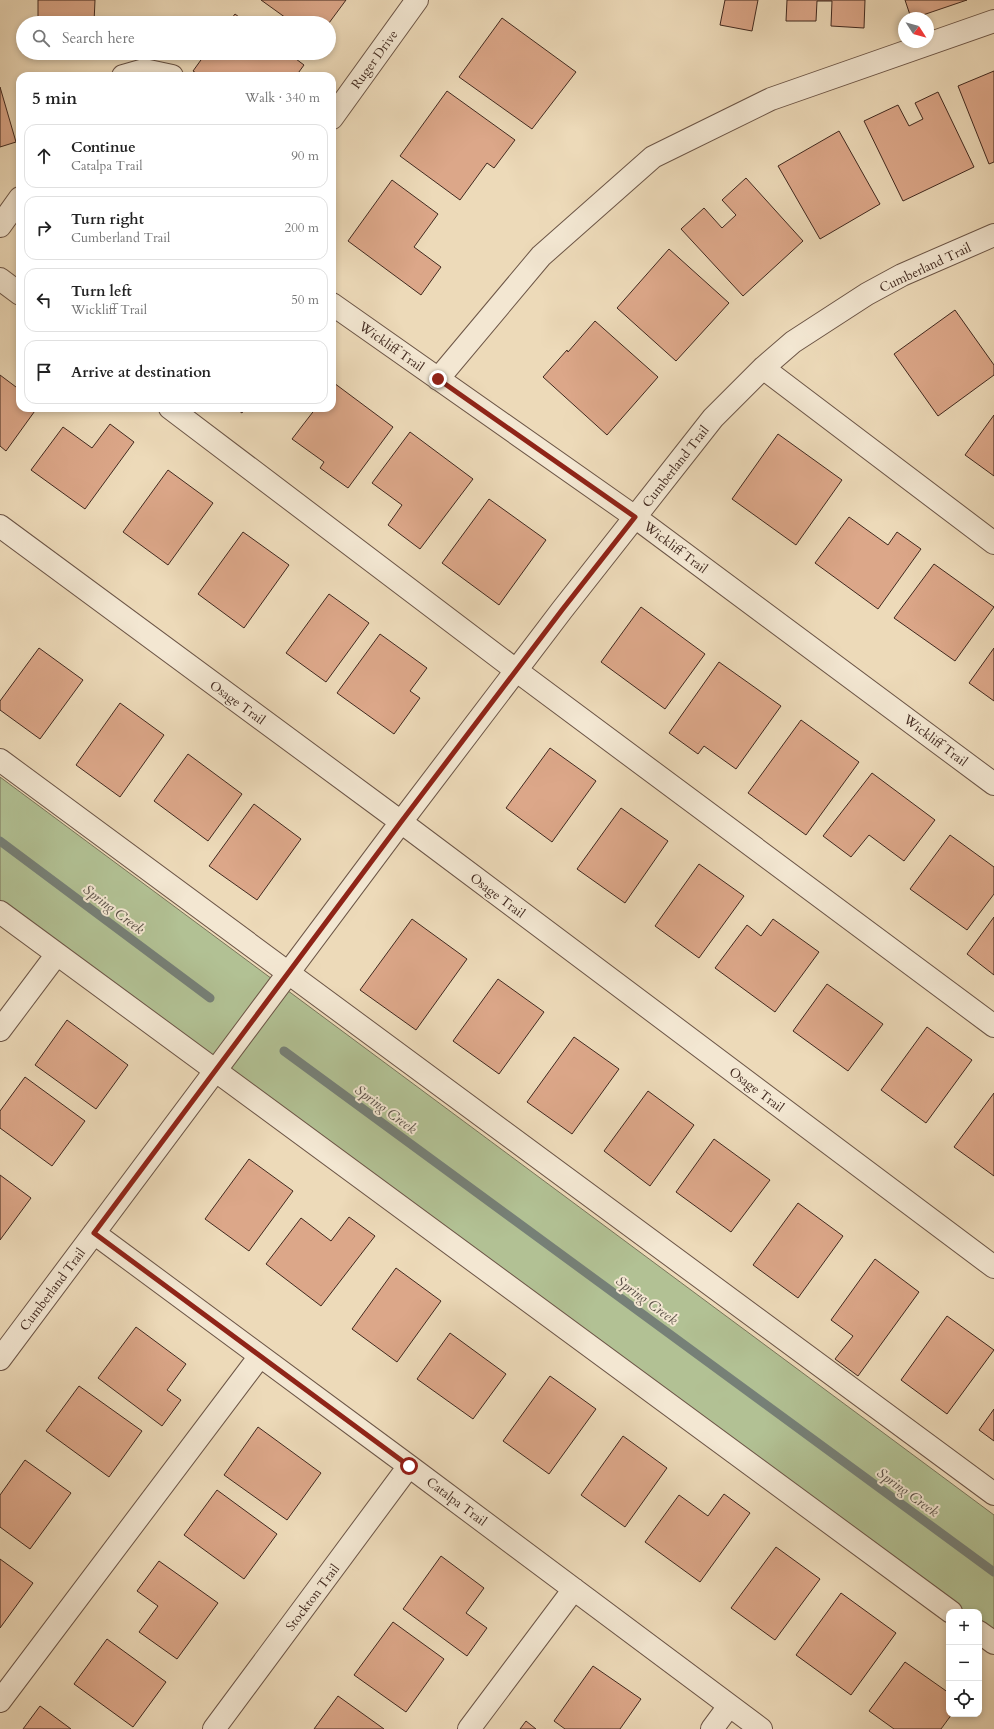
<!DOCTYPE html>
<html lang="en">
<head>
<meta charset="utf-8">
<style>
	body { margin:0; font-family:Cardo,serif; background:#f2f2f2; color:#222 }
	.controls { position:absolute; right:12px; bottom:12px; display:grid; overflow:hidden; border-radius:8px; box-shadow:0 2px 6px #0003 }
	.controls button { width:36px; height:36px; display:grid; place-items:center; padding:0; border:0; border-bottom:1px solid #e0e0e0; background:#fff; color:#222; font:20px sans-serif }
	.compass { position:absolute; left:898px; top:12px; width:36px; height:36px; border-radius:50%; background:#fff; box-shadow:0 2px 6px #0003; rotate:126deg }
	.stop { position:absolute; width:12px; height:12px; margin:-9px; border:3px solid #8f2418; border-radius:50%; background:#fff }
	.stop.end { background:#8f2418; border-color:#fff; box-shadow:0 1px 4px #0008 }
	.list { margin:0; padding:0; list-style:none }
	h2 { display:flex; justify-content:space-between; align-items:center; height:52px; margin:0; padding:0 16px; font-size:17px }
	h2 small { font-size:13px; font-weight:400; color:#767676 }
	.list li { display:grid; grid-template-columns:26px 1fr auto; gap:12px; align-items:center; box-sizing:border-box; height:64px; margin:0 8px 8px; padding:0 8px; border:1px solid #e0e0e0; border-radius:12px }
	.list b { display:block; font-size:15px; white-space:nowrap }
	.list p { margin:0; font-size:13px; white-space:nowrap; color:#767676 }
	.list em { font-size:13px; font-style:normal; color:#767676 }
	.icon { flex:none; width:22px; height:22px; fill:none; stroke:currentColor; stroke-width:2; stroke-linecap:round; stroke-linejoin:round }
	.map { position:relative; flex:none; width:994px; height:1729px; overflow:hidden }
	.search { position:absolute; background:#fff; box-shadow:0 2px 6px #0003; left:16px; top:16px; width:320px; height:44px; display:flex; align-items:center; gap:10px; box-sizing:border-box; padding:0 14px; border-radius:22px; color:#767676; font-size:15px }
	.panel { position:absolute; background:#fff; box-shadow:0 2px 6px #0003; left:16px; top:72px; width:320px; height:340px; border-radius:12px }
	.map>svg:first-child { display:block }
	.green { fill:#b2c194; stroke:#7a755a }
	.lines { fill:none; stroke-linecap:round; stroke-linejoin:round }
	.stream { stroke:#768077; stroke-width:9 }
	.building { fill:#dca789; stroke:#41291f }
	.minor-casing { stroke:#6c5546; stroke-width:24 }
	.minor { stroke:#f3e7d2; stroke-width:22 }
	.route { stroke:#8f2418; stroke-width:5 }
	.labels { text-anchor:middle; stroke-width:4; stroke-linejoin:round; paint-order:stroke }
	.street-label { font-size:13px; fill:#41291f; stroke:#f3e7d2 }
	.water-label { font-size:14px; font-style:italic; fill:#574d44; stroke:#f3e7d2 }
</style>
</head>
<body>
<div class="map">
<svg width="994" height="1729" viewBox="0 0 994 1729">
	<rect width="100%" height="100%" fill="#eddab9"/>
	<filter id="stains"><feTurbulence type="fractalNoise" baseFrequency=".005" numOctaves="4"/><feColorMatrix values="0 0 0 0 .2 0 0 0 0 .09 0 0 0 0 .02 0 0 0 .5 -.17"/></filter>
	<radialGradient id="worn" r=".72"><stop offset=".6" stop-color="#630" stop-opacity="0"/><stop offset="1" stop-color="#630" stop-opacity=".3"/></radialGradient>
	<path class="green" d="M0,777L994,1515V1636L979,1625V1612H961L0,906Z"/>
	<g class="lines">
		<path class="stream" d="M0,841L210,998
			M284,1051L994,1572"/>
	</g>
	<path class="building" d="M38,0H95L94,23L38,22Z
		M261,0H346L329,23H293Z
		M725,0H758L752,31L720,25Z
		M787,0H865L864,28L831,26L832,1H817L816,21H786Z
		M905,0H967L914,18H911Z
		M235,14L247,23H228Z
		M502,18L576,72L532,129L459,77Z
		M206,53H288L304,65L296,76H201L193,71Z
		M994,71V162L989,164L958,86Z
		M0,87L16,142L0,147Z
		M447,91L515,140L494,168L487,163L460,200L400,156Z
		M938,92L974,167L903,201L864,121L898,105L909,126L923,119L915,103Z
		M839,131L880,204L820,239L778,166Z
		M746,178L803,241L743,296L681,229L704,208L722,228L736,215L722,200Z
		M392,180L438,214L414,247L441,267L421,295L348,241Z
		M669,249L729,303L676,361L617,308Z
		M955,310L994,365V375L938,416L894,354Z
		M595,321L658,377L607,435L543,377L567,350L568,352Z
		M0,375L20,390V408H37L6,451L0,446Z
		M334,383L393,427L348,488L320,468L324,462L292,439L316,408H332V386Z
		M235,408H245L242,413Z
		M994,415V476L965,455Z
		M110,424L134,442L85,509L31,470L63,427L92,448Z
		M410,432L473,479L420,549L388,525L402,505L372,483Z
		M778,434L842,480L796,545L732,499Z
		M168,470L213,503L168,565L123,532Z
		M489,499L546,540L499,605L442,563Z
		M849,517L888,545L897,532L921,549L878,609L815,563Z
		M243,532L289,565L244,628L198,594Z
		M934,564L994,607L955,661L894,618Z
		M329,594L369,623L326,682L286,653Z
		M641,607L705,654L665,709L601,662Z
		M380,634L427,668L410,691L420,698L394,734L337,693Z
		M39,648L83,680L40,739L0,710V701Z
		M994,648V701L969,683Z
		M719,662L781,706L736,769L704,746L698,754L669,733Z
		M120,703L164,735L120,797L76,765Z
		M801,720L859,762L806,835L748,793Z
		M550,748L596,781L552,842L506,808Z
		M188,754L242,794L208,841L154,801Z
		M872,773L935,820L904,861L869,835L851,857L823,836Z
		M254,804L301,839L257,900L209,866Z
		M621,808L668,841L625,903L577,869Z
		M950,835L994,867V894L967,930L910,889Z
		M699,864L744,896L699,958L655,926Z
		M994,917V975L967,954Z
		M412,919L467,959L416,1030L360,990Z
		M773,919L819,952L775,1012L715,968L747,925L761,936Z
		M498,979L544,1012L499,1074L453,1041Z
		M827,984L883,1024L848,1071L793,1031Z
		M67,1020L128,1065L96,1109L35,1065Z
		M927,1027L972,1060L926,1123L881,1090Z
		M574,1037L619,1069L572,1134L527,1102Z
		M25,1077L85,1121L52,1166L0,1128V1111Z
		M648,1091L694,1125L650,1186L604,1151Z
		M994,1093V1176L954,1147Z
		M714,1139L770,1180L731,1232L676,1192Z
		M249,1159L293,1191L249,1251L205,1219Z
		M0,1175L31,1198L0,1240Z
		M798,1203L843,1236L798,1298L753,1265Z
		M349,1217L375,1236L321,1306L266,1264L301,1218L331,1241Z
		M875,1259L919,1292L858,1376L835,1359L853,1336L831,1320Z
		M396,1268L441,1301L397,1362L352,1329Z
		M947,1316L994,1350L947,1414L901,1380Z
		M136,1327L186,1364L167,1390L181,1400L162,1426L98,1378Z
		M450,1333L506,1374L473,1419L417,1379Z
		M550,1376L596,1409L549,1474L503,1441Z
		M79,1386L142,1431L109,1477L46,1431Z
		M994,1409V1441L979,1430Z
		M258,1427L321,1473L287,1520L224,1475Z
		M623,1436L667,1468L625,1527L581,1495Z
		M25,1460L71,1493L30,1549L0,1527V1495Z
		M217,1490L277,1534L244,1579L184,1535Z
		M724,1494L750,1513L700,1582L645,1542L679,1495L708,1516Z
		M776,1547L820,1579L775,1640L731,1608Z
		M441,1556L484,1588L466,1613L487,1628L467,1656L403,1609Z
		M0,1559L33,1583L0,1628Z
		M159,1561L218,1603L177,1659L139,1632L158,1606L137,1591Z
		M841,1593L896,1633L851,1695L796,1655Z
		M393,1622L444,1659L406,1712L354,1675Z
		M107,1639L166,1682L133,1727L74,1684Z
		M905,1662L949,1693V1714H952L941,1729H894L869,1711Z
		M593,1666L641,1699L620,1729H565L554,1721Z
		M338,1696L384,1729H314Z
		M40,1706L71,1729H23Z
		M526,1721L536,1729H520Z"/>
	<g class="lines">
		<g class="minor-casing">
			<path id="minor" d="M123,76L144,70L172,76
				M332,118L417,0
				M0,226L20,198
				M0,279L20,294
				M332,304L635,517L994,784
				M763,368L994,543
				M438,379L541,256L653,157L771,99L994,21
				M170,408L517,671L994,1026
				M0,526L401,822L994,1267
				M0,760L994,1494
				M0,912L951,1612
				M0,1030L57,954
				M94,1233L409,1466L761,1729
				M0,1359L401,822L562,610L713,418L763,368L793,342L867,294L902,275L994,235
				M979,1632L994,1643
				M0,1701L260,1356
				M214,1729L409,1466
				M469,1729L574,1589
				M712,1729L729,1706"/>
		</g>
		<use href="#minor" class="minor"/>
	</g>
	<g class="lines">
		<path class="route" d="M409,1466L94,1233L401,822L562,610L635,517L438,379"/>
	</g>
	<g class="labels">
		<g class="street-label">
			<text transform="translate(374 59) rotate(-54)" y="5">Ruger Drive</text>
			<text transform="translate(925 267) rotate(-25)" y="5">Cumberland Trail</text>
			<text transform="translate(392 346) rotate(35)" y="5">Wickliff Trail</text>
			<text transform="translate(675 466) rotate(-52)" y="5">Cumberland Trail</text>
			<text transform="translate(676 547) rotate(37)" y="5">Wickliff Trail</text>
			<text transform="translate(238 702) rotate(36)" y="5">Osage Trail</text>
			<text transform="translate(936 740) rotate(37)" y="5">Wickliff Trail</text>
			<text transform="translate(498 895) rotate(37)" y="5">Osage Trail</text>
			<text transform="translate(757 1089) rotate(37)" y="5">Osage Trail</text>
			<text transform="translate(52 1289) rotate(-53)" y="5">Cumberland Trail</text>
			<text transform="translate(457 1501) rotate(37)" y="5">Catalpa Trail</text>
			<text transform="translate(312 1597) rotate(-53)" y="5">Stockton Trail</text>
		</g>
		<g class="water-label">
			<text transform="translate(114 909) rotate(37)" y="5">Spring Creek</text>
			<text transform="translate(386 1109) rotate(36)" y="5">Spring Creek</text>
			<text transform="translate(647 1300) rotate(36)" y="5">Spring Creek</text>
			<text transform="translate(908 1492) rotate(36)" y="5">Spring Creek</text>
		</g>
	</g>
	<rect width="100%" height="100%" filter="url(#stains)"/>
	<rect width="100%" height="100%" fill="url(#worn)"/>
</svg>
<div class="controls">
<button>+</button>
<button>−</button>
<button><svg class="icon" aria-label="locate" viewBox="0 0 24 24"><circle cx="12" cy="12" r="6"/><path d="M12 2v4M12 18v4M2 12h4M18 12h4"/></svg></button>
</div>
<svg class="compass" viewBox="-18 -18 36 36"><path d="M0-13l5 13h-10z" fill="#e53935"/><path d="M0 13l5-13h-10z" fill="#767676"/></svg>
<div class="stop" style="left:409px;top:1466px"></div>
<div class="stop end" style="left:438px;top:379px"></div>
<div class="search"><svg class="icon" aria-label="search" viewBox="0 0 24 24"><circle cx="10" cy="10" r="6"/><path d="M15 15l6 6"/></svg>Search here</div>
<section class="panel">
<h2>5 min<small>Walk · 340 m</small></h2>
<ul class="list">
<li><svg class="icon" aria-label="ahead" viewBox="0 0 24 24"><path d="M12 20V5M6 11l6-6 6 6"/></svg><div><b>Continue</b><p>Catalpa Trail</p></div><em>90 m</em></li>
<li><svg class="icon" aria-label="right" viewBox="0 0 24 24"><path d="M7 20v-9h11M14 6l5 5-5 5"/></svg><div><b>Turn right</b><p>Cumberland Trail</p></div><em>200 m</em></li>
<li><svg class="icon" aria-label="left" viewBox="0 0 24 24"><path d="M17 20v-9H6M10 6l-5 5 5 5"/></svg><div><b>Turn left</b><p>Wickliff Trail</p></div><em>50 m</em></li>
<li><svg class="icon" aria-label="arrive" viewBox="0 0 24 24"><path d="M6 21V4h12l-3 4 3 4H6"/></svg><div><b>Arrive at destination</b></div></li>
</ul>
</section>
</div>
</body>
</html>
